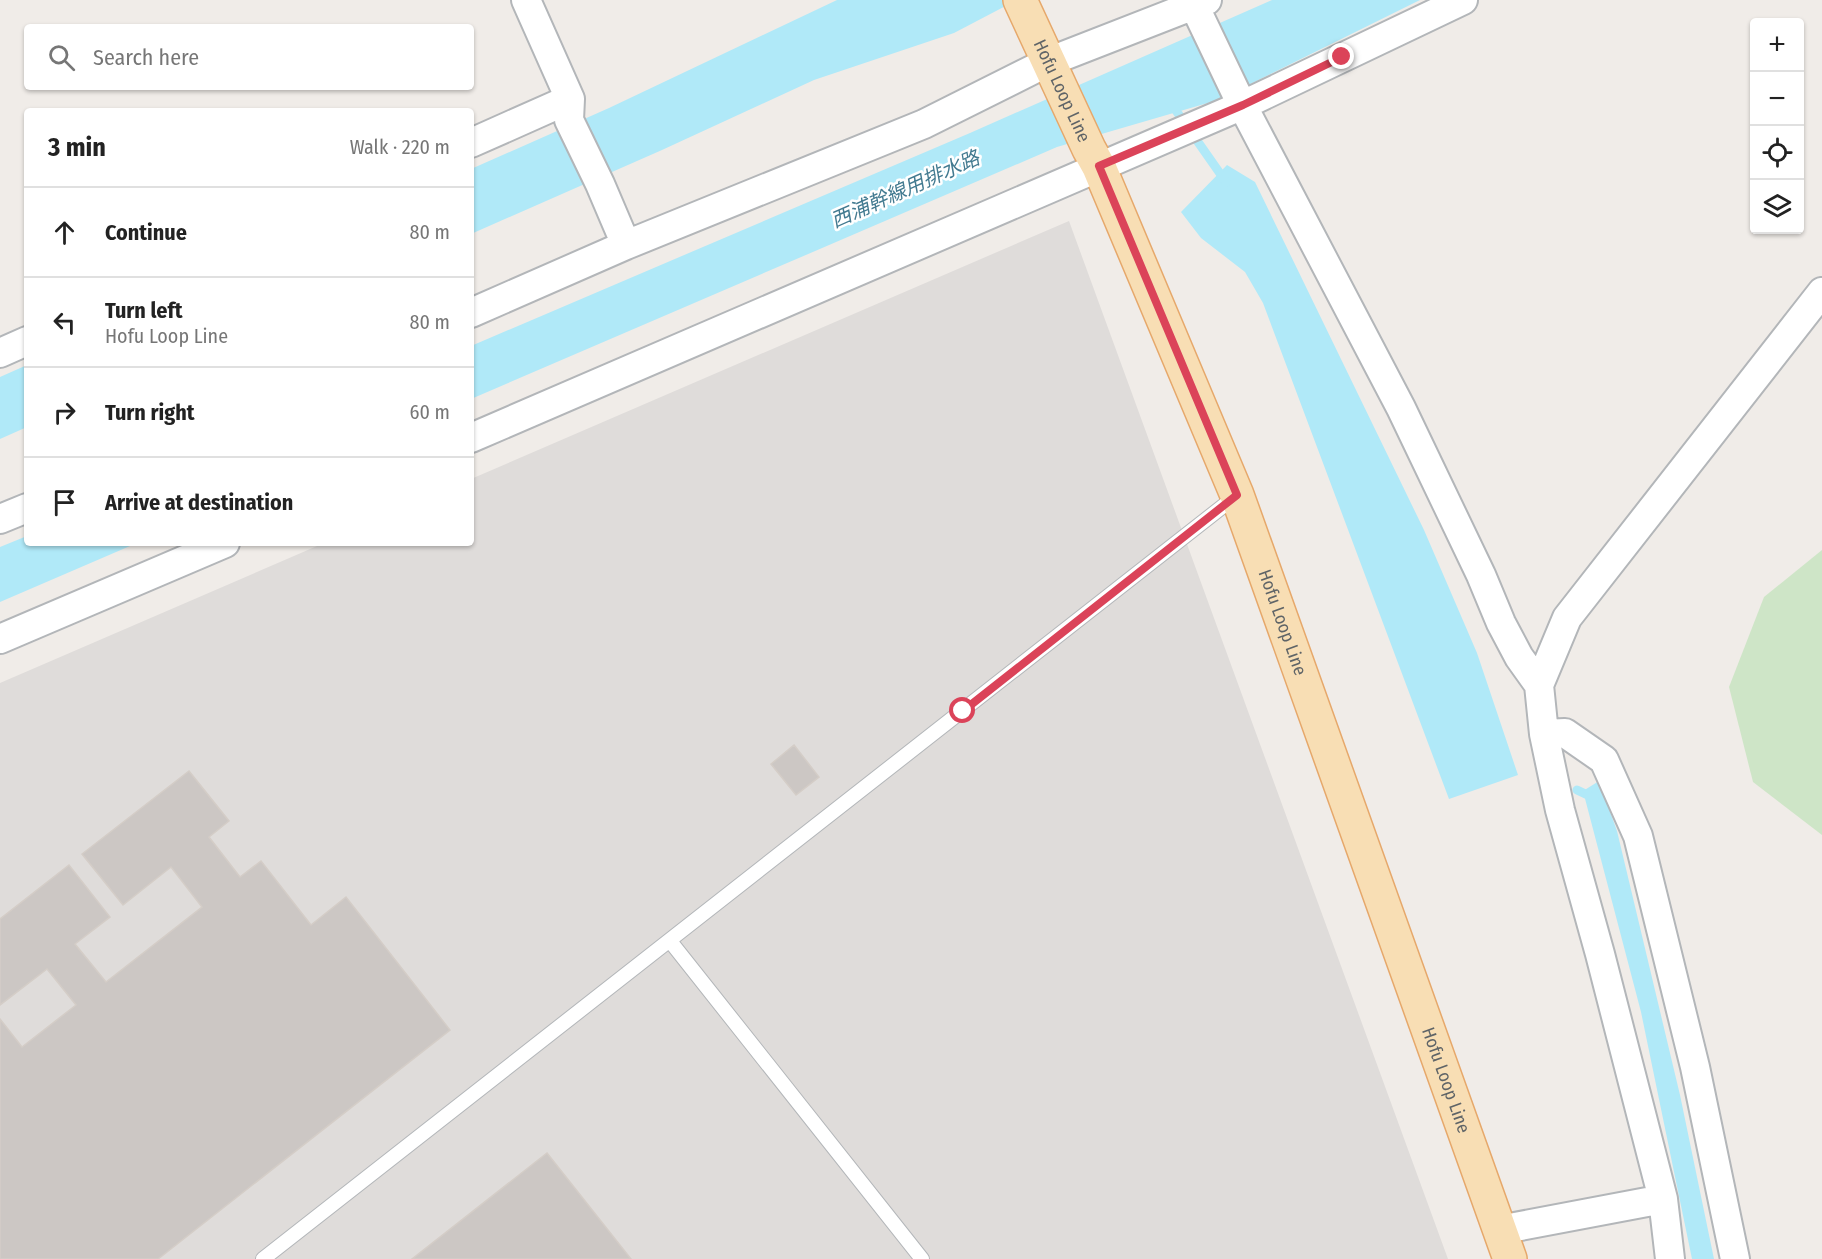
<!DOCTYPE html>
<html lang="en">
<head>
<meta charset="utf-8">
<style>
	body { margin:0; font-family:"Fira Sans Condensed","Noto Sans JP",sans-serif; background:#f2f2f2; color:#222 }
	.controls { position:absolute; right:18px; top:18px; display:grid; overflow:hidden; border-radius:6px; box-shadow:0 2px 4px #0004 }
	.controls button { width:54px; height:54px; display:grid; place-items:center; padding:0; border:0; border-bottom:2px solid #e0e0e0; background:#fff; color:#222; font:30px sans-serif }
	.stop { position:absolute; width:18px; height:18px; margin:-14px; border:4px solid #db4359; border-radius:50%; background:#fff }
	.stop.end { background:#db4359; border-color:#fff; box-shadow:0 2px 6px #0008 }
	.list { margin:0; padding:0; list-style:none }
	h2 { display:flex; justify-content:space-between; align-items:center; height:78px; margin:0; padding:0 24px; font-size:26px }
	h2 small { font-size:20px; font-weight:400; color:#767676 }
	.list li { display:grid; grid-template-columns:39px 1fr auto; gap:18px; align-items:center; box-sizing:border-box; height:90px; padding:0 24px; border-top:2px solid #e0e0e0 }
	.list b { display:block; font-size:22px; white-space:nowrap }
	.list p { margin:0; font-size:20px; white-space:nowrap; color:#767676 }
	.list em { font-size:20px; font-style:normal; color:#767676 }
	.icon { flex:none; width:33px; height:33px; fill:none; stroke:currentColor; stroke-width:2; stroke-linecap:round; stroke-linejoin:round }
	.map { position:relative; flex:none; width:1822px; height:1259px; overflow:hidden }
	.search { position:absolute; background:#fff; box-shadow:0 2px 4px #0004; left:24px; top:24px; width:450px; height:66px; display:flex; align-items:center; gap:15px; box-sizing:border-box; padding:0 21px; border-radius:6px; color:#767676; font-size:22px }
	.panel { position:absolute; background:#fff; box-shadow:0 2px 4px #0004; left:24px; top:108px; width:450px; height:438px; border-radius:6px }
	.map>svg:first-child { display:block }
	.industrial { fill:#dfdcda }
	.green { fill:#cee5c7 }
	.water { fill:#b0e9f8 }
	.lines { fill:none; stroke-linecap:round; stroke-linejoin:round }
	.stream { stroke:#b0e9f8; stroke-width:9 }
	.building { fill:#ccc7c4; stroke:#d4cdc7; stroke-width:1.5 }
	.lane-casing { stroke:#b3b6b9; stroke-width:16 }
	.street-casing { stroke:#b3b6b9; stroke-width:32 }
	.primary-casing { stroke:#e6a86b; stroke-width:36 }
	.lane { stroke:#fff; stroke-width:14 }
	.street { stroke:#fff; stroke-width:28 }
	.primary { stroke:#f8deb4; stroke-width:33 }
	.route { stroke:#db4359; stroke-width:8 }
	.labels { text-anchor:middle; stroke-width:5; stroke-linejoin:round; paint-order:stroke }
	.street-label { font-size:18px; fill:#5f6467; stroke:#fff }
	.water-label { font-size:20px; font-style:italic; fill:#427a90; stroke:#fff }
</style>
</head>
<body>
<div class="map">
<svg width="1822" height="1259" viewBox="0 0 1822 1259">
	<rect width="100%" height="100%" fill="#f0ece8"/>
	<path class="industrial" d="M1069,221L1448,1259H0V683L324,543H471V479Z"/>
	<path class="green" d="M1822,550V835L1753,782L1729,687L1764,597Z"/>
	<path class="water" d="M837,0H1017L954,33L814,80L662,150L471,234V169L609,108Z
		M1272,0H1420L1218,100L1057,147L471,399V346L970,133Z
		M1227,165L1255,182L1424,530L1477,653L1518,775L1449,799L1263,303L1245,272L1201,238L1181,212Z
		M27,365V427L0,439V377Z
		M27,536V543H137L0,602V547Z
		M1599,781L1617,831L1680,1095L1714,1259H1692L1641,1012L1583,791Z"/>
	<g class="lines">
		<path class="stream" d="M1170,102L1226,182
			M1577,790L1594,798"/>
	</g>
	<path class="building" d="M794,745L819,777L796,795L771,764Z
		M189,771L229,821L209,837L240,877L261,861L311,925L346,897L450,1030L158,1259H0V1019L22,1047L76,1005L47,969L0,1005V919L69,865L110,917L75,944L106,982L202,907L171,867L123,905L82,854Z
		M547,1153L631,1259H412Z"/>
	<g class="lines">
		<g class="lane-casing">
			<path id="lane" d="M670,941L922,1259
				M263,1259L1236,496"/>
		</g>
		<g class="street-casing">
			<path id="street" d="M526,0L570,99L569,120L600,184L626,245
				M1194,5L1238,97L1401,408L1481,575L1501,623L1519,657L1539,685
				M471,143L570,99
				M471,313L626,245L924,124L1048,62L1207,0
				M0,353L27,341
				M471,438L1243,105L1463,0
				M0,519L27,508
				M0,639L225,543
				M1544,734L1565,733L1604,760L1638,836L1695,1067L1735,1259
				M1499,1230L1663,1199
				M1670,1259L1663,1199L1600,954L1560,810L1544,734L1539,685L1567,618L1822,292"/>
		</g>
		<g class="primary-casing">
			<g id="primary">
				<path id="s1" d="M1020,0L1089,149L1099,167L1237,495L1510,1259"/>
			</g>
		</g>
		<use href="#lane" class="lane"/>
		<use href="#street" class="street"/>
		<use href="#primary" class="primary"/>
	</g>
	<g class="lines">
		<path class="route" d="M963,711L1237,495L1099,166L1243,105L1342,57"/>
	</g>
	<g class="labels">
		<g class="street-label">
			<text dy="6" stroke="none"><textPath href="#s1" startOffset="100">Hofu Loop Line</textPath></text>
			<text dy="6" stroke="none"><textPath href="#s1" startOffset="676">Hofu Loop Line</textPath></text>
			<text dy="6" stroke="none"><textPath href="#s1" startOffset="1162">Hofu Loop Line</textPath></text>
		</g>
		<g class="water-label">
			<text transform="translate(905 189) rotate(-24)" y="7">西浦幹線用排水路</text>
		</g>
	</g>
</svg>
<div class="controls">
<button>+</button>
<button>−</button>
<button><svg class="icon" aria-label="locate" viewBox="0 0 24 24"><circle cx="12" cy="12" r="6"/><path d="M12 2v4M12 18v4M2 12h4M18 12h4"/></svg></button>
<button><svg class="icon" aria-label="layers" viewBox="0 0 24 24"><path d="M12 4l9 5-9 5-9-5zM3 14l9 5 9-5"/></svg></button>
</div>
<div class="stop" style="left:963px;top:711px"></div>
<div class="stop end" style="left:1342px;top:57px"></div>
<div class="search"><svg class="icon" aria-label="search" viewBox="0 0 24 24"><circle cx="10" cy="10" r="6"/><path d="M15 15l6 6"/></svg>Search here</div>
<section class="panel">
<h2>3 min<small>Walk · 220 m</small></h2>
<ul class="list">
<li><svg class="icon" aria-label="ahead" viewBox="0 0 24 24"><path d="M12 20V5M6 11l6-6 6 6"/></svg><div><b>Continue</b></div><em>80 m</em></li>
<li><svg class="icon" aria-label="left" viewBox="0 0 24 24"><path d="M17 20v-9H6M10 6l-5 5 5 5"/></svg><div><b>Turn left</b><p>Hofu Loop Line</p></div><em>80 m</em></li>
<li><svg class="icon" aria-label="right" viewBox="0 0 24 24"><path d="M7 20v-9h11M14 6l5 5-5 5"/></svg><div><b>Turn right</b></div><em>60 m</em></li>
<li><svg class="icon" aria-label="arrive" viewBox="0 0 24 24"><path d="M6 21V4h12l-3 4 3 4H6"/></svg><div><b>Arrive at destination</b></div></li>
</ul>
</section>
</div>
</body>
</html>
